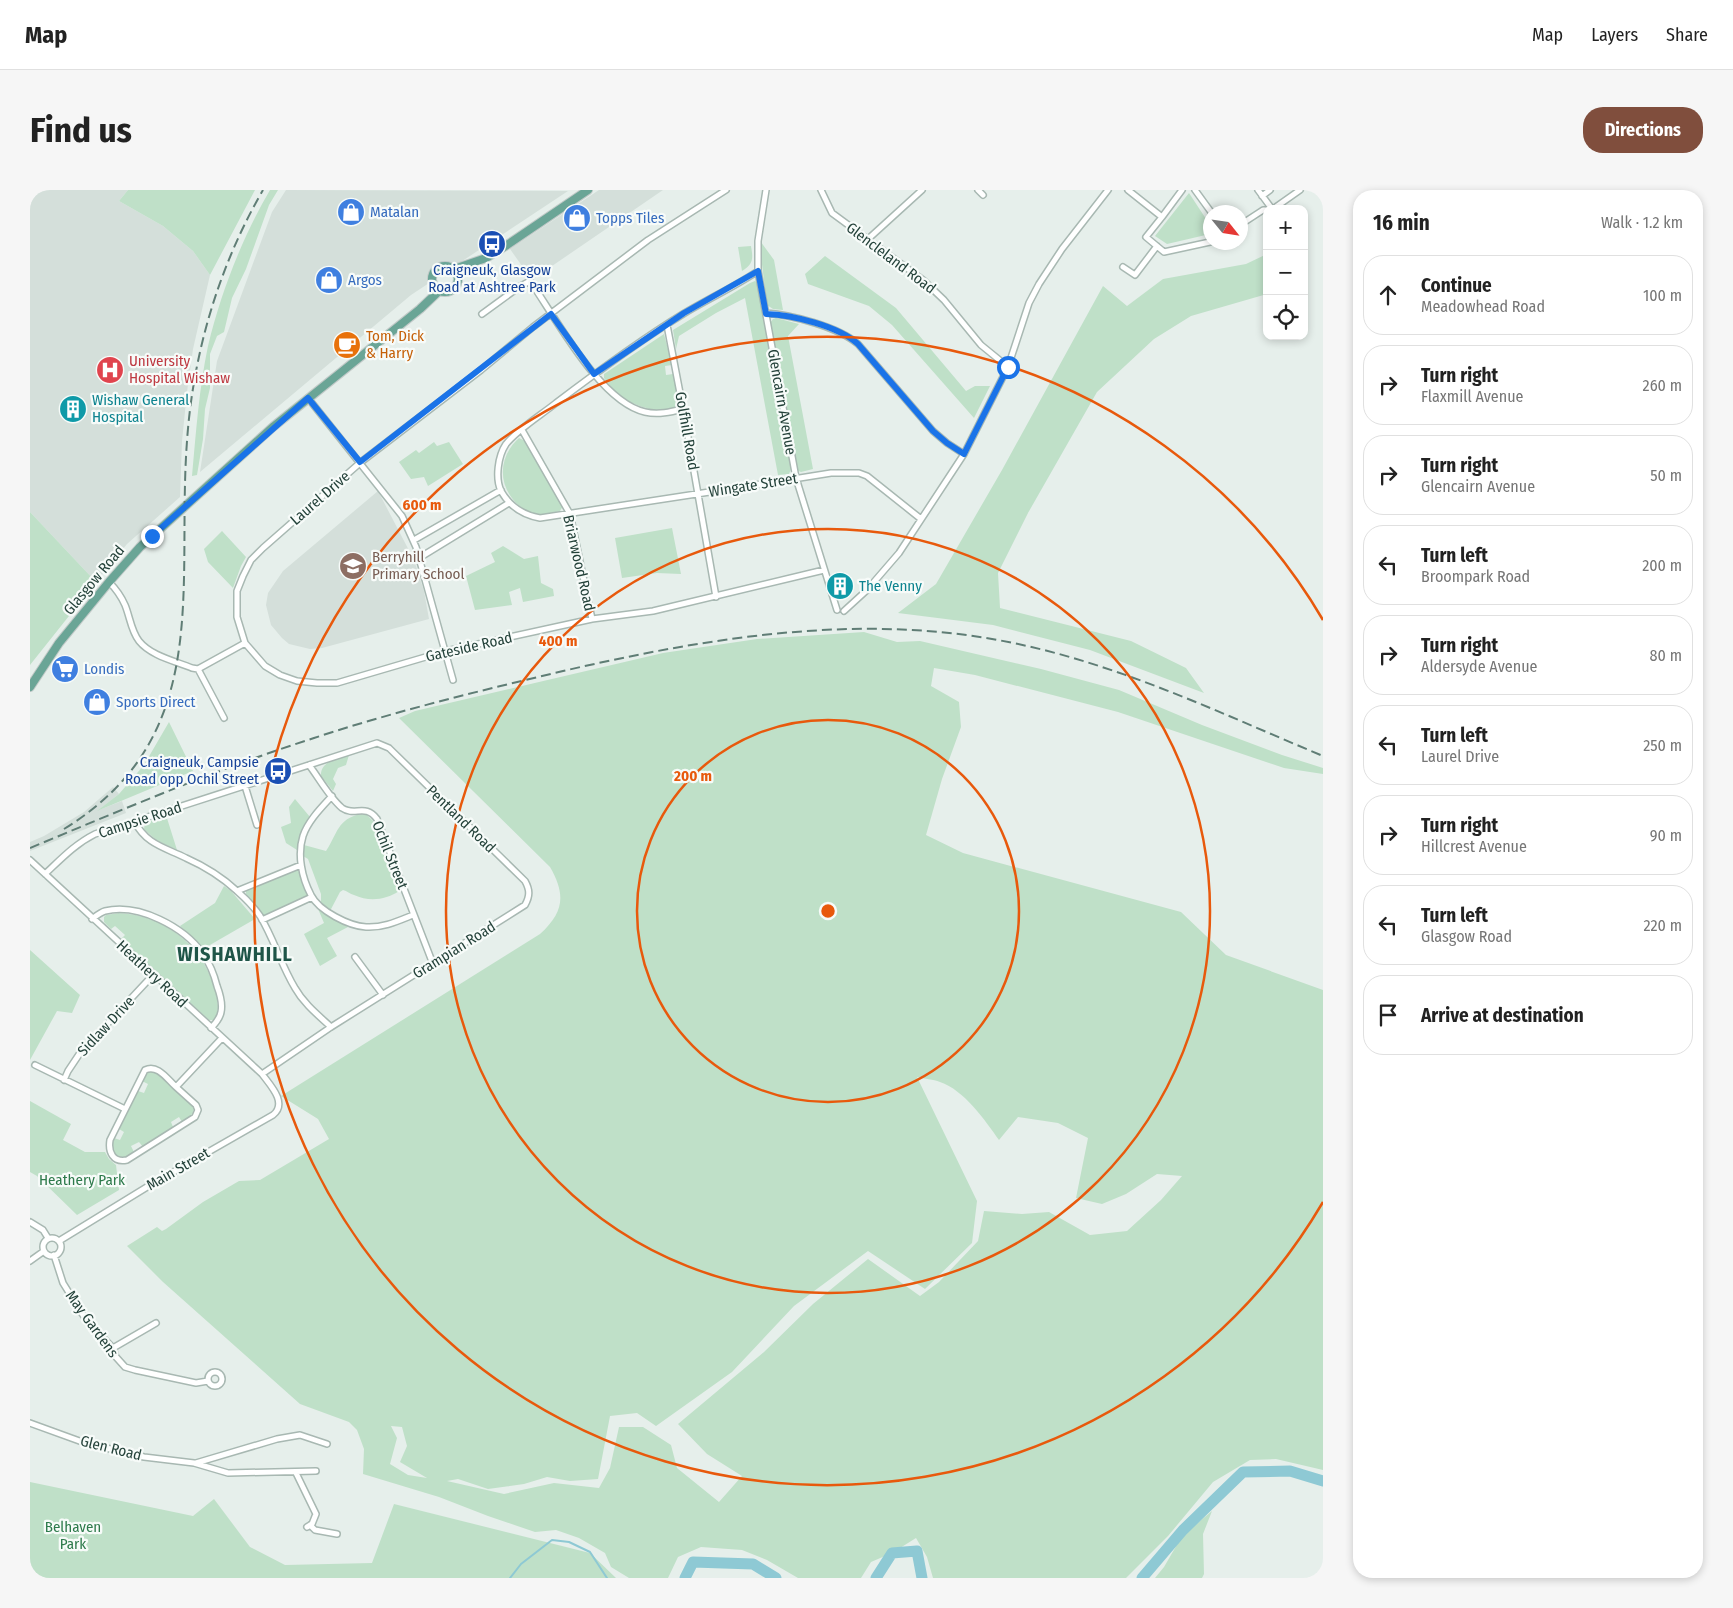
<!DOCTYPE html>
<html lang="en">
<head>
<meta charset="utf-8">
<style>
	body { margin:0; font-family:"Fira Sans Condensed",sans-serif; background:#f6f6f6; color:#222 }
	.controls { position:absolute; right:15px; top:15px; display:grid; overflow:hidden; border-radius:10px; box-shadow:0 2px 8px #0003 }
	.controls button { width:45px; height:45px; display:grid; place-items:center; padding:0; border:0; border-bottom:1px solid #e0e0e0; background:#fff; color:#222; font:25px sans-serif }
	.compass { position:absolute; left:1173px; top:15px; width:45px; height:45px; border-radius:50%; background:#fff; box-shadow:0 2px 8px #0003; rotate:120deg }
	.stop { position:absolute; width:15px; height:15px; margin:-11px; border:4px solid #1a73e8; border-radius:50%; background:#fff }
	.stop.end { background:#1a73e8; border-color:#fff; box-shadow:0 1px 5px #0008 }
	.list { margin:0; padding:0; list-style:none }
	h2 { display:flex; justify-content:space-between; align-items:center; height:65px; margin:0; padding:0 20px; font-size:21px }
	h2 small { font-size:16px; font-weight:400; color:#767676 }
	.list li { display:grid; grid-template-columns:32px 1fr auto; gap:15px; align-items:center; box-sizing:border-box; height:80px; margin:0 10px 10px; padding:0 10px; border:1px solid #e0e0e0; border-radius:20px }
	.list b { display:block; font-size:19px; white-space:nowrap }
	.list p { margin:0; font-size:16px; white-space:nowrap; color:#767676 }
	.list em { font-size:16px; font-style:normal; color:#767676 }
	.icon { flex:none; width:28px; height:28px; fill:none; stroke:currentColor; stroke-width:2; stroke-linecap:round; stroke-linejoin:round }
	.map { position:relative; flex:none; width:1293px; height:1388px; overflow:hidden; border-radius:20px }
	header { display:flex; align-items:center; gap:30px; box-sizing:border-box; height:70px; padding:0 25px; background:#fff; border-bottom:1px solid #e0e0e0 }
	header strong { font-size:24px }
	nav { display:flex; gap:28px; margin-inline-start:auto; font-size:18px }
	.intro { display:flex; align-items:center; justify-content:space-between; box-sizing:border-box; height:120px; padding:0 30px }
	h1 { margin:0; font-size:35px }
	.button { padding:12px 22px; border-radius:20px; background:#804e3d; color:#fff; font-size:18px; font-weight:700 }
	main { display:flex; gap:30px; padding:0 30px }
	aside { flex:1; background:#fff; border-radius:20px; box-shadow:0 2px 8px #0003 }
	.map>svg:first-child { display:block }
	.built { fill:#d4dfda }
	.green { fill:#bfe0c8; fill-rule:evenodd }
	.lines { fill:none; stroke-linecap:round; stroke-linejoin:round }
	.stream { stroke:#8ec9d4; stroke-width:2 }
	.river { stroke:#8ec9d4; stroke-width:11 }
	.street-casing { stroke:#a8b8b2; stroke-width:8 }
	.primary-casing { stroke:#c2cac8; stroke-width:10 }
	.street { stroke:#fff; stroke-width:5 }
	.primary { stroke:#6aa596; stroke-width:8 }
	.rail { stroke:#5f7d75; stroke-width:2; stroke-dasharray:10 5; stroke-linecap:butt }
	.route { stroke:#1a73e8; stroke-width:6 }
	.ring { fill:none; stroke:#e8590c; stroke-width:2.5 }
	.labels { text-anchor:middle; stroke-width:4.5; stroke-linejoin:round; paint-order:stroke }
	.shop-label { font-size:15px; fill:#366cbe; stroke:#f7fbf9; text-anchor:start }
	.street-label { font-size:15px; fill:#24423a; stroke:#f7fbf9 }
	.transit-label { font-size:15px; fill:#164399; stroke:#f7fbf9 }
	.food-label { font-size:15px; fill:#c56008; stroke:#f7fbf9; text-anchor:start }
	.health-label { font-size:15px; fill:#be3a42; stroke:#f7fbf9; text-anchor:start }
	.culture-label { font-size:15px; fill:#0d838f; stroke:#f7fbf9; text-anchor:start }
	.education-label { font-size:15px; fill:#785e54; stroke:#f7fbf9; text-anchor:start }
	.park-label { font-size:15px; fill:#2d7a4b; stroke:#f7fbf9 }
	.district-label { font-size:20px; font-weight:bold; letter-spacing:1px; fill:#1f5548; stroke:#f7fbf9 }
	.centre { fill:#e8590c; stroke:#f7fbf9; stroke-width:2.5 }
	.ring-label { font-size:15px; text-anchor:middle; font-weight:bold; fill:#e8590c; stroke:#f7fbf9; stroke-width:4.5; stroke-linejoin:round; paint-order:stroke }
</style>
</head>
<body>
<header>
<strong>Map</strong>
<nav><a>Map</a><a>Layers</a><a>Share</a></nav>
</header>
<div class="intro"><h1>Find us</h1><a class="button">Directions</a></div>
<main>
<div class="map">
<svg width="1293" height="1388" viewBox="0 0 1293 1388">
	<rect width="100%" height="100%" fill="#e6efeb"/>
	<path class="built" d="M2,0H98L89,11L133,36L163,61L180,85L163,159L157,202L152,251L150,307L97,354L66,392L0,322V1Z
		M256,0L538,1L381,105L170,282L187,171L242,22Z
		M569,0H633L503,89L497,86V83L480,59Z
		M348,301L384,370L394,401L399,429L292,458L280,459L259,454L252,448L241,435L236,415L238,403L253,381Z
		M83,597L89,604L69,620L92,611L96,623L0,661V652L14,646L54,622Z"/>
	<path class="green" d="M98,0H225L180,85L163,61L133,36L89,11Z
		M240,0H248L239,15L216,79L202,108L194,142L187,146L180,164V198L175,219L173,249L167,285L162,286C166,243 169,198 178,156C191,102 212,48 240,0Z
		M1159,3L1180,35V44L1137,54L1125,46Z
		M731,52L744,70L753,120L743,119L737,115L730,58Z
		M721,56C723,68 724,74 712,81L708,57Z
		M1237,64V104L1161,126L1124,149L1067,202L998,323L968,383L970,418L1101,451L1156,478L1174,503L1060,460L963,435L868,423L906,394L972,280L1073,96L1097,116L1133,89L1216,74Z
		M795,66L866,118L936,201L945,196H960L944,228L862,135L839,116L778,94L775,84Z
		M725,91L729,94L761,279L759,284L748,285L715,108L686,123L649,146L646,159L643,140L720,93Z
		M746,128L769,134L758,146L783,279L771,282L766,280L740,133L743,129Z
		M634,144L642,175L635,176L636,185L643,184L649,212C645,231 603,215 593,208C585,203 580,195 574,188V184Z
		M489,248L495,251L533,316L530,321C521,323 511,326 503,324C497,322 490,317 486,313C467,293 469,266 489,248Z
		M404,252L407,256L419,252L433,274L398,296L394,287L381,289L369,272L386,260L389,263Z
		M0,322L66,392L0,475Z
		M642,338L651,384L627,383L592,388L585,348Z
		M192,341L216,367L211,376L203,398L178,372L174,359Z
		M473,356L494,369L508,366L511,393L523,399L524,406L493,412L490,398L479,402L482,415L445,420L436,386L465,372L461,363Z
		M834,442L867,452L890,451L1011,479L1089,500L1172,535L1252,565L1293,578V584L1254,578L1088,522L945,485L904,478L901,496L929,512L931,537L912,589L896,645L933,663L1151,722L1196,765L1293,800V1280L1246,1269L1220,1270L1183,1292L1138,1346L1096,1388H903L897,1367L886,1348L862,1363L841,1372L831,1388H768L737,1370L712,1360L671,1357L648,1367L638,1388H599L581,1377L575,1363L549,1348L526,1340L505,1342L458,1326L409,1307L333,1284L334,1259L327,1240L319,1232L270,1214L133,1092L97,1056L127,1037L132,1041L136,1039L173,1012L209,991L230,990L299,949L288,929L251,906L510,744C534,722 536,705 520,677L369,528L385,521L633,463L727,449ZM887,887C895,889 903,889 910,892C934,900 955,930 969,950L988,927L1028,933L1058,948L1046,1008L1072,1014L1096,1004L1127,984L1152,986L1131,1010L1097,1041L1060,1045L1019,1022L992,1024L954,1021L948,1051L909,1092L890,1106L838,1069L783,1114L734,1162L648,1234L677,1264L712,1286L689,1312L647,1278L641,1255L613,1237H589L580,1278L569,1298L524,1293L474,1304L417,1291L428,1289L458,1299L494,1294L517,1287L540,1291L568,1289L580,1226L607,1223L626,1236L702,1182L764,1116L838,1061L895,1099L942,1053L947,1011ZM361,1236L372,1237L377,1256L370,1272L397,1288L378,1285L360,1274L367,1248Z
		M139,532L163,581L67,621L89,604L114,575Z
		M319,565L316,575L308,578L303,589L306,594L303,601L291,586C290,571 308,569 319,565Z
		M265,609L280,627L271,645L267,660L256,653L251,637L261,633L259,617Z
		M331,624L337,625L343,631L369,701C356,710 339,712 324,705C320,704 317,701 313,700L310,702L300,721L291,712V704L278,669L273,666L274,655L296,661C308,643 307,629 331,624Z
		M136,625L147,660L126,650L114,639L115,633Z
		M265,680L270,682L278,702L277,707L236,725H232L216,704V701Z
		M194,696L201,701L225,729L173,759L150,736L185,713Z
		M286,714L297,725L318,737L297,748L307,766L290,776L274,744L294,733Z
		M89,723C133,725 171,754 184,796C187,808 191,818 184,830H179L91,749L95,745L85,736L81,739L74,732V727L76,725Z
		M0,760L50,805L42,823L27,821L0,870Z
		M118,880L128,883L164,918C164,925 158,928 152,932L149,927L141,932L143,937L113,957L109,952L101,956L104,962C92,970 87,971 81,957L84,948L90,950L94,942L89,939L108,901L114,903L118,894L112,891Z
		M0,911L41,934L33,950L55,962H75L79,969L86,975L89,1000L47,1025L7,986L0,982Z
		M0,1292L163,1326L184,1309L220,1357L255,1375L342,1373L364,1314L560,1363L586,1388H0Z
		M1182,1321L1173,1344L1174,1384L1172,1388H1125L1134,1377L1152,1346Z"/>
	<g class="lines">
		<path class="stream" d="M480,1388L491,1374L522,1350L539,1352L560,1362L577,1388"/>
		<path class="river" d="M655,1388L663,1372L723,1374L746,1388
			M846,1388L862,1363L887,1361L892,1388
			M1112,1388L1153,1340L1213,1282L1260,1281L1293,1291"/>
		<g class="street-casing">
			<path id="street" d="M696,0L618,50L503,137L451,180L331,272L233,358L221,370L213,386L207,401V427L215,453L235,476L250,485L267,491L287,493H307L416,461L562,429L623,421L794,380
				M736,0L728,51V81L734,114L766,288L807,420
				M791,0L802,23L893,90L914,110L951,155L978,177
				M948,0L953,5
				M1098,0L1132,27L1116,47L1134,62L1180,52
				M1165,0L1181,22
				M1228,0L1242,19
				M1232,6L1240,0
				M1243,19L1270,0
				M1132,27L1152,0
				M1210,35L1233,20H1237
				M837,50L892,0
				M1093,77L1105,85L1127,56
				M728,81C704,97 678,109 653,124C609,151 567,182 526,213C511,225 488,239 476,254C468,266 465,288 471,301C480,317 493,325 510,328L751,291L801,283H829L837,286L891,329
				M736,123C763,125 808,137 828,154L903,241L917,253L934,264
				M452,124L489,97L500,91C526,128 570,212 615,222C628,225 641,222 653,219
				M637,135L654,224L686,407
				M278,208L372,326L386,357L423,490
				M492,240L540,324L562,429
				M384,350L471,300
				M389,368L479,313
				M79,392C85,398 91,406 95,415C100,427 101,441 109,451C121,466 145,471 162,478L168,479L215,453
				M814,421L837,400L869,363L934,264L978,177L999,113L1009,94L1032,59L1078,0
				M168,479L194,528
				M279,575C289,588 299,607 312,618C325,627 335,613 347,629L403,774
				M215,596L227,635
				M302,606C291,618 278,631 273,646C267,665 272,688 281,705C289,721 319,736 336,737C353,738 368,731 383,725
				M104,631C117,655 134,657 156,668C174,676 192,687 207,701C215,708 224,717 230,726C244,749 251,775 265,798C274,814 288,825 301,837
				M0,670L232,884C240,895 258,913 243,925L117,997L29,1051
				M15,684C31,669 45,654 65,644L347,553L359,558L495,691C500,700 500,706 495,715L301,837L232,884
				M207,701L271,675
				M62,729C66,726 71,722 75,721C109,713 154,737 173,764C180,774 184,784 187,796C190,804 193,813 191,822C190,828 185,834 181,838
				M232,730L282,707
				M325,767L353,805
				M5,875L95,919
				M34,890L38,881L50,863L123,785
				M146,897L166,915L168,920L165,927L97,970C83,973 78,962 80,950L115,880C128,874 137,889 146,897L192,848
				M0,1032L13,1040L18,1048
				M13 1057a9 9 0 1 1 18 0a9 9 0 1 1-18 0Z
				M24,1065L33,1093L51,1122L58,1132L83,1158L86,1167L95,1177L105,1180L166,1193L178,1191
				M0,1071L14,1061
				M83,1158L126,1133
				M178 1189a7 7 0 1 1 14 0a7 7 0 1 1-14 0Z
				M0,1233L55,1253L114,1267L164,1273L198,1283L286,1281
				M166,1273L247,1249L270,1245L297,1254
				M266,1283L286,1324L282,1334L277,1337
				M280,1335L285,1340L307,1344"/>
		</g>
		<g class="primary-casing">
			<path id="primary" d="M402 89a13 13 0 1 1 26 0a13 13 0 1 1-26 0Z
				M424,79L456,68L477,55L558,0
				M0,497L29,453L79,392L110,357L244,236L390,119L409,101"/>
		</g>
		<use href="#street" class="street"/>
		<use href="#primary" class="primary"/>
		<path class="rail" d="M34,639C185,546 146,399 157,251C163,163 189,76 233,0
			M0,658C94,619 187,579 284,548C366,521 449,501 533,481C672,449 819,424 962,449C1079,469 1185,521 1293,566"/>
	</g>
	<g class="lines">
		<path class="route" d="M122,346L278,208L330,272L521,124L564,184L654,123L728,81L736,124C763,125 808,136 828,154L903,241L917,253L934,264L978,177"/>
	</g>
	<g class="ring">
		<circle cx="798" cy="721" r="191"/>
		<circle cx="798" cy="721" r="382"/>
		<path d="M1293 1012A574 574 0 1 1 1293 430"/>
	</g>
	<defs>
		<g id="shop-disc" transform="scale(1.4375)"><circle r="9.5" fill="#3f7fe0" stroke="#f7fbf9"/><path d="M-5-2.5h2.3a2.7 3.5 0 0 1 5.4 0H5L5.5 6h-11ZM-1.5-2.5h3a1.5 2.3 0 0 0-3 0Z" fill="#fff"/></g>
		<g id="bus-disc" transform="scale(1.4375)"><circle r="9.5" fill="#1a4fb4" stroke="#f7fbf9"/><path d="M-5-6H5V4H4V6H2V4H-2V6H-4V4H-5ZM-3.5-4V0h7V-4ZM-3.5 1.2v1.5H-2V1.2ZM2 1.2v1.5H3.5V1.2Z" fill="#fff"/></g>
		<g id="cafe-disc" transform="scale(1.4375)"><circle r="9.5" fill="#e8710a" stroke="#f7fbf9"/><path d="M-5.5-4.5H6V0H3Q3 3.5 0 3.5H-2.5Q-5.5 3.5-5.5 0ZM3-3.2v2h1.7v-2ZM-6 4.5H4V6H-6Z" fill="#fff"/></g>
		<g id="hospital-disc" transform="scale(1.4375)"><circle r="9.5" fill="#e0444e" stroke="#f7fbf9"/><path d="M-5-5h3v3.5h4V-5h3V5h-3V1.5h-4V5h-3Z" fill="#fff"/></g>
		<g id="building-disc" transform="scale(1.4375)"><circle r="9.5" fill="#0f9aa8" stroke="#f7fbf9"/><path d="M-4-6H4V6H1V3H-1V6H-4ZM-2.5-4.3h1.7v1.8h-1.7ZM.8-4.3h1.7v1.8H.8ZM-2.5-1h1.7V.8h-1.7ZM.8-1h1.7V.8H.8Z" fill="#fff"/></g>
		<g id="school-disc" transform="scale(1.4375)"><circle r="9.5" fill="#8d6e63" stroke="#f7fbf9"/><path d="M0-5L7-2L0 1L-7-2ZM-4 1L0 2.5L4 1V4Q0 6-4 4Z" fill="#fff"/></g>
		<g id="supermarket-disc" transform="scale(1.4375)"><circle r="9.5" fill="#3f7fe0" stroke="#f7fbf9"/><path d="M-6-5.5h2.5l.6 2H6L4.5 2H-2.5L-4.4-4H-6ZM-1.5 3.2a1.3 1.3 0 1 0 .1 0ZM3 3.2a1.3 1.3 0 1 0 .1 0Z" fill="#fff"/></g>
	</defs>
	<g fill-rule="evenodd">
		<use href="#shop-disc" x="321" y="22"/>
		<use href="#shop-disc" x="547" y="28"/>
		<use href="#bus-disc" x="462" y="54"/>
		<use href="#shop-disc" x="299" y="90"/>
		<use href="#cafe-disc" x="317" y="155"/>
		<use href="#hospital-disc" x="80" y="180"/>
		<use href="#building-disc" x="43" y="219"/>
		<use href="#school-disc" x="323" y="376"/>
		<use href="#building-disc" x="810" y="396"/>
		<use href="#supermarket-disc" x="35" y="479"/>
		<use href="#shop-disc" x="67" y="512"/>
		<use href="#bus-disc" x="248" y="581"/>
	</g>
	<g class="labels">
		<g class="shop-label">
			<text x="340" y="27">Matalan</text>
			<text x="566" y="33">Topps Tiles</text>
			<text x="318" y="95">Argos</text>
			<text x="54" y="484">Londis</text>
			<text x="86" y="517">Sports Direct</text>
		</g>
		<g class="street-label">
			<text transform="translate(861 68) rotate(37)" y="5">Glencleland Road</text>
			<text transform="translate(752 212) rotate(80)" y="5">Glencairn Avenue</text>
			<text transform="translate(657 241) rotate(80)" y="5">Golfhill Road</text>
			<text transform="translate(723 295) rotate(-9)" y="5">Wingate Street</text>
			<text transform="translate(290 308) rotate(-41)" y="5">Laurel Drive</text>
			<text transform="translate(549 373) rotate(77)" y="5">Briarwood Road</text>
			<text transform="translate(64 390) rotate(-50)" y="5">Glasgow Road</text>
			<text transform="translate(439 457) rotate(-13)" y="5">Gateside Road</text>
			<text transform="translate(431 629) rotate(44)" y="5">Pentland Road</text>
			<text transform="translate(110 630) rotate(-18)" y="5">Campsie Road</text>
			<text transform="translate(360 665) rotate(68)" y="5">Ochil Street</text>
			<text transform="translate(424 760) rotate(-32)" y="5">Grampian Road</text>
			<text transform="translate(122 784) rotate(43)" y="5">Heathery Road</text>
			<text transform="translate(76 836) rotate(-47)" y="5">Sidlaw Drive</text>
			<text transform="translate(148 979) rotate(-30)" y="5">Main Street</text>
			<text transform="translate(62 1134) rotate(54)" y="5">May Gardens</text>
			<text transform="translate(81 1258) rotate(14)" y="5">Glen Road</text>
		</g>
		<g class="transit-label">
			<text x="462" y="85">Craigneuk, Glasgow<tspan x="462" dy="17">Road at Ashtree Park</tspan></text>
			<text x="229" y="577" text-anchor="end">Craigneuk, Campsie<tspan x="229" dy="17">Road opp Ochil Street</tspan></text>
		</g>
		<g class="food-label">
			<text x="336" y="151">Tom, Dick<tspan x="336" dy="17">&amp; Harry</tspan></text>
		</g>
		<g class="health-label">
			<text x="99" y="176">University<tspan x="99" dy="17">Hospital Wishaw</tspan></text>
		</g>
		<g class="culture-label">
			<text x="62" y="215">Wishaw General<tspan x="62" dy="17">Hospital</tspan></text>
			<text x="829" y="401">The Venny</text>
		</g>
		<g class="education-label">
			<text x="342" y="372">Berryhill<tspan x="342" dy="17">Primary School</tspan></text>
		</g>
		<g class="park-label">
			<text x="52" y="995">Heathery Park</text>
			<text x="43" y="1342">Belhaven<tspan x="43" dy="17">Park</tspan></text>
		</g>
		<g class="district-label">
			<text x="205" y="771">WISHAWHILL</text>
		</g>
	</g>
	<circle cx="798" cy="721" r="8" class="centre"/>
	<g class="ring-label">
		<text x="392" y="320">600 m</text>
		<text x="528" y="456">400 m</text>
		<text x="663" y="591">200 m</text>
	</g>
</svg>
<div class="controls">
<button>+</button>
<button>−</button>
<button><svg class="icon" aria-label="locate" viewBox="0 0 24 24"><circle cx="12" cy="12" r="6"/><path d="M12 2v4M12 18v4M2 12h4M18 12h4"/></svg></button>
</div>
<svg class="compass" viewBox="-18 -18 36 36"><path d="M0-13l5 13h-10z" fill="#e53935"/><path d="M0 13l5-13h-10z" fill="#767676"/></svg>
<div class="stop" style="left:978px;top:177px"></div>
<div class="stop end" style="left:122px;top:346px"></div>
</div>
<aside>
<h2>16 min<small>Walk · 1.2 km</small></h2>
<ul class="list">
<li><svg class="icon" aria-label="ahead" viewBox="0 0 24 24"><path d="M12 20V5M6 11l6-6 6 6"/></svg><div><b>Continue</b><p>Meadowhead Road</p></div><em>100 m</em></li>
<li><svg class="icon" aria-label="right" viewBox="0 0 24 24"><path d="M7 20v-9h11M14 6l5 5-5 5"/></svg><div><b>Turn right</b><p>Flaxmill Avenue</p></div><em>260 m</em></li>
<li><svg class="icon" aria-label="right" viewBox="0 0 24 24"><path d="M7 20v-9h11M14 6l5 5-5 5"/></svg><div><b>Turn right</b><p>Glencairn Avenue</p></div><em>50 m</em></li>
<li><svg class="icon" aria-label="left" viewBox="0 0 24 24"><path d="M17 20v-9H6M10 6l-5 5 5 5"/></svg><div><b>Turn left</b><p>Broompark Road</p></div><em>200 m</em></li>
<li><svg class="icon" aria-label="right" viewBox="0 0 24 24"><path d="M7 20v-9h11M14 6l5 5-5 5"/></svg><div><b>Turn right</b><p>Aldersyde Avenue</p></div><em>80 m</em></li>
<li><svg class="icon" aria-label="left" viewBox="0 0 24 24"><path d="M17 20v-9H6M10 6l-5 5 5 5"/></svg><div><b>Turn left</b><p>Laurel Drive</p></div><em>250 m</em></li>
<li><svg class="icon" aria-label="right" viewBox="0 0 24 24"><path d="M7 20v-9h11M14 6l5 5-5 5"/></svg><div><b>Turn right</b><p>Hillcrest Avenue</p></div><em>90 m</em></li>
<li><svg class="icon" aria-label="left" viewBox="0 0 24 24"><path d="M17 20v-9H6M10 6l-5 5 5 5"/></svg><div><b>Turn left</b><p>Glasgow Road</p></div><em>220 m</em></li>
<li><svg class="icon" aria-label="arrive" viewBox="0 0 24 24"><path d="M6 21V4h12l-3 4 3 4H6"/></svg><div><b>Arrive at destination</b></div></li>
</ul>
</aside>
</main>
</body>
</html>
